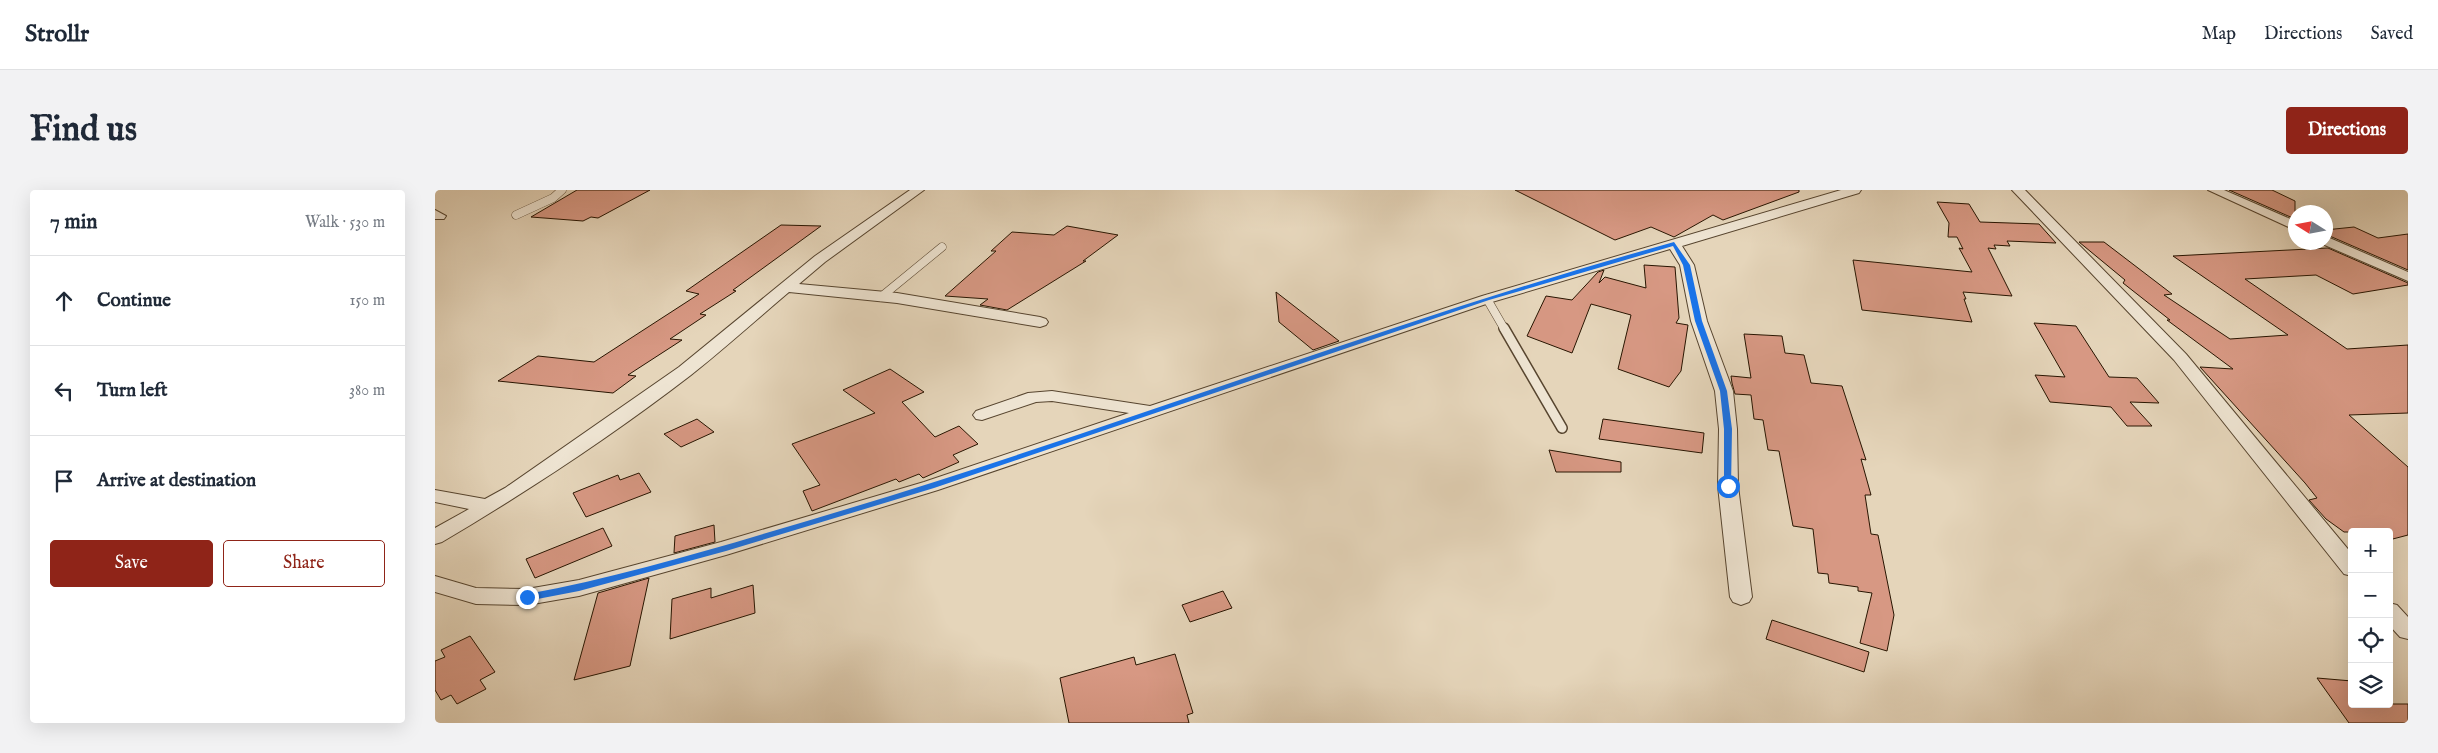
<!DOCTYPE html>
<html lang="en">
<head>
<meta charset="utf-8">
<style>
	body { margin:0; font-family:"IM FELL English",serif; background:#f2f2f3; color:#1f2937 }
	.controls { position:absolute; right:15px; bottom:15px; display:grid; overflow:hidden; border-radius:5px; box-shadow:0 5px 20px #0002 }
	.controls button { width:45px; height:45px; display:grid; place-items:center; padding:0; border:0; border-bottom:1px solid #e0e1e3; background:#fff; color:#1f2937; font:25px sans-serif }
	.compass { position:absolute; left:1853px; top:15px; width:45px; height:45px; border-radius:50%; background:#fff; box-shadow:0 5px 20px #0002; rotate:281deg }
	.stop { position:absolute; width:15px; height:15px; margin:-11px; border:4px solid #1a73e8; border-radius:50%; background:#fff }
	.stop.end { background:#1a73e8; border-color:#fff; box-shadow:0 1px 5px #0008 }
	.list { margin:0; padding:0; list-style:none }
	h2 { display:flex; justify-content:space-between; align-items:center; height:65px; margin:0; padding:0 20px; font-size:21px }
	h2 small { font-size:16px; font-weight:400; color:#747a83 }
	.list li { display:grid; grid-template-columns:32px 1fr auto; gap:15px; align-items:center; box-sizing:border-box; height:90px; padding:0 20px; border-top:1px solid #e0e1e3 }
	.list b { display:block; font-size:19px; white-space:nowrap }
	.list em { font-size:16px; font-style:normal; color:#747a83 }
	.actions { display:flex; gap:10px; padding:15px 20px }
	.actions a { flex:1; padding:11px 0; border:1px solid #8f2418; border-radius:5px; text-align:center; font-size:18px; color:#8f2418 }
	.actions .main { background:#8f2418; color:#fff }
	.icon { flex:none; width:28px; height:28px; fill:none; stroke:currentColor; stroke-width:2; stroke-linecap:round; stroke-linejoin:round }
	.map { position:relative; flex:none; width:1973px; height:533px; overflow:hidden; border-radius:5px }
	header { display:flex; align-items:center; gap:30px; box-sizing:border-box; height:70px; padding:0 25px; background:#fff; border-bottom:1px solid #e0e1e3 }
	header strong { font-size:24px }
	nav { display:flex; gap:28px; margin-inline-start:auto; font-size:18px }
	.intro { display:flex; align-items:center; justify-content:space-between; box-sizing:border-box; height:120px; padding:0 30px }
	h1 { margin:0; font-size:35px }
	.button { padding:12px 22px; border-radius:5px; background:#8f2418; color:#fff; font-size:18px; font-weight:700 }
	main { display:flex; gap:30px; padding:0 30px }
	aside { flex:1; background:#fff; border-radius:5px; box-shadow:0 5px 20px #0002 }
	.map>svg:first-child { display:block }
	.building { fill:#d79883; stroke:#281501 }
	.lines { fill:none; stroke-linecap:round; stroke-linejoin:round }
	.service-far1-casing { stroke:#57452f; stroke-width:9 }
	.service-casing { stroke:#57452f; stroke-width:12 }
	.minor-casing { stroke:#57452f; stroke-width:2 }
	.service-far1 { stroke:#eee4d2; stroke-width:8 }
	.service { stroke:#eee4d2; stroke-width:9 }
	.minor { fill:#eee4d2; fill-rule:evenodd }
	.route { fill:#1a73e8 }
</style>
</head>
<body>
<header>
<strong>Strollr</strong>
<nav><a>Map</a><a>Directions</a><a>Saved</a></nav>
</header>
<div class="intro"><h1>Find us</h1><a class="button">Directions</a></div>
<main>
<aside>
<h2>7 min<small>Walk · 530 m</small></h2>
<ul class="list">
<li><svg class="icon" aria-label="ahead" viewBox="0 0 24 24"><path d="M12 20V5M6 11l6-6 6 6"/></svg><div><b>Continue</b></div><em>150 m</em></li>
<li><svg class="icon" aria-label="left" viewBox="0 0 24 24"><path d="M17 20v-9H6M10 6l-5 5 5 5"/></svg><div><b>Turn left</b></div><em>380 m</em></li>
<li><svg class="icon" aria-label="arrive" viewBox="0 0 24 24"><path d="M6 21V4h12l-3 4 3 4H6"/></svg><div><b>Arrive at destination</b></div></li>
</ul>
<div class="actions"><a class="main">Save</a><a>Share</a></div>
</aside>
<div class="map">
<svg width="1973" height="533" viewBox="0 0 1973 533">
	<rect width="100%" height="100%" fill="#e5d5ba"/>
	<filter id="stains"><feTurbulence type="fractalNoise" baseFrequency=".004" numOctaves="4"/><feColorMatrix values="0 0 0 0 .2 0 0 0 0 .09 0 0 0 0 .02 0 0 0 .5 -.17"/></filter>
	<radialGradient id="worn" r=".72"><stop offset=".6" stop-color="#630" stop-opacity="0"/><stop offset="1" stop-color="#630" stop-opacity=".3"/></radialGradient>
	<path class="building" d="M142,0H215L163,28L156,27L148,31L96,27Z
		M1080,0H1364V2L1288,30L1278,25L1239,47L1216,37L1180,50Z
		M1794,0H1837L1860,11V29Z
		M1502,12L1534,14L1545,32L1604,34L1621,53L1572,51L1575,56L1559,55L1561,59L1553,58L1577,106L1528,102L1531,109H1529L1537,132L1427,120L1418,70L1537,82L1524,58L1528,59L1522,47H1513L1514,33Z
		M346,35L386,36L298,100L301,101L265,124L271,125L235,149L247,150L193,185L201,186L178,203L63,191L103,166L159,172L264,104L251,101Z
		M632,36L683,45L648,71H651L572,120L545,115L553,109L510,106L561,61H556L577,42L619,45Z
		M1919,37L1943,48L1973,44V80L1890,44V40Z
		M1644,52H1669L1737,104L1729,105L1795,149L1853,145L1738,66L1893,58L1973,93V95L1918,104L1881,85L1810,89L1912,159L1973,155V223L1914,225L1973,277V345L1954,350V342H1909L1891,329L1874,310L1882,308L1870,293L1765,177L1798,179L1732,130H1735L1688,93L1690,90Z
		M1209,75L1240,77L1244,128L1241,133L1253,135L1246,181L1234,197L1183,179L1196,125L1156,114L1137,163L1092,146L1111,106L1137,110L1163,82L1169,80L1164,93L1170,87L1211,98Z
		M841,102L904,151L878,160L844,132Z
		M1599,133L1641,136L1674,187L1702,188L1724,213L1695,212L1717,236H1692L1676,217L1615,212L1600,185L1630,187Z
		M1309,144L1347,146L1350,163L1369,165L1376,193L1407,196L1431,270L1426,269L1436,305H1430L1436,344L1443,345L1459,425L1452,461L1425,453L1437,403L1423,401V397L1394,393L1393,384L1383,383L1378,339L1358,336L1344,261L1333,260L1328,230L1319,229L1316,205L1300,204L1297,193L1296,186L1316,188Z
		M455,179L489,202L467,212L500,247L524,236L543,254L518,265L524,272L488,288L484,284L464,292L461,289L377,321L368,301L385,295L357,254L440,223L408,200Z
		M262,229L279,242L246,257L229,244Z
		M1168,229L1269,243L1267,263L1164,249Z
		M1114,260L1186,272V282H1121Z
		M204,283L216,302L151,327L138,303L183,285L185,290Z
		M279,335L280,352L239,363L240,346Z
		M168,338L177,356L100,388L91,369Z
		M214,388L195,476L139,490L163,403Z
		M318,395L320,423L235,449L237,409L276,398V408Z
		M788,401L797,418L755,432L747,415Z
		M1337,430L1434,462L1429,482L1331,449Z
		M35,446L60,482L45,490L51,499L22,514L16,505L6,510L0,500V471L10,467L6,460Z
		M740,464L758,523L752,525L754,533H634L625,488L699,467L701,475Z
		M1882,488L1917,491V514H1973V533H1914Z"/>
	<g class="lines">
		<g class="service-far1-casing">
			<path id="service-far1" d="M81,25L118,8L127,0
				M446,107L507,57
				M1052,109L1070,140"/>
		</g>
		<g class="service-casing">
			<path id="service" d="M1069,138L1127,238"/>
		</g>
		<g class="minor-casing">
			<path id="minor" d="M475,0H489L390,72L364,94L462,103L605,127L611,129L613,132L611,135L605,137L462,113L354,102C322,129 290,158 256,185C177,246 93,301 7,352L0,354V338L34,319L0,312V300L50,309L70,298L244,177L380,66Z
				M1406,0H1426L1424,3L1247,56L1259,75L1272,131L1298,201L1302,239L1303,296L1317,407L1314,412L1306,415L1298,412L1295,407L1283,296L1284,239L1280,201L1256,131L1245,75L1235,59L1057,112L503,300L291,365L144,406L92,415L41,414L0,402V386L41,398L92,399L144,390L286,352L489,292L694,223L617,211L601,212L547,230L541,229L538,225L541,221L593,203L617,201L715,216L1047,106Z
				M1577,0H1590L1751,164L1917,364V386L1909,384L1739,170Z
				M1773,0H1789L1860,31V40Z
				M0,20L11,26L9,29H0Z
				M1890,46L1973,82V91L1885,53L1890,52Z
				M1954,413L1962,415L1973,427V449L1965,447L1954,435Z"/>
		</g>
		<use href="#service-far1" class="service-far1"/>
		<use href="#service" class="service"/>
		<use href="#minor" class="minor"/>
	</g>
	<path class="route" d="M1239,52L1255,75L1267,131L1292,201L1297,239L1296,298L1289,296V239L1285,201L1260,131L1248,75L1238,56L1054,110L499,298L291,361L144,401L92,411L87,407L92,404C201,384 307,350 412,319C690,235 960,129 1239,52Z"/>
	<rect width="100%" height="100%" filter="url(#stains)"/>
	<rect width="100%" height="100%" fill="url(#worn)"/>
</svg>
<div class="controls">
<button>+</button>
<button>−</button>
<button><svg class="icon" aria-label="locate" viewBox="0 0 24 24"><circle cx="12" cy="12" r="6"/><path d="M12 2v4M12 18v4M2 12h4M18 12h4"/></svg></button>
<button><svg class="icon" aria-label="layers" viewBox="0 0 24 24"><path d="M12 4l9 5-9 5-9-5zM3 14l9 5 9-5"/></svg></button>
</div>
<svg class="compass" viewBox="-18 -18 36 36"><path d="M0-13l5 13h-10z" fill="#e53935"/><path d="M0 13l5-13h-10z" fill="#747a83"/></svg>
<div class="stop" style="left:1293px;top:296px"></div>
<div class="stop end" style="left:92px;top:407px"></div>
</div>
</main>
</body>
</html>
